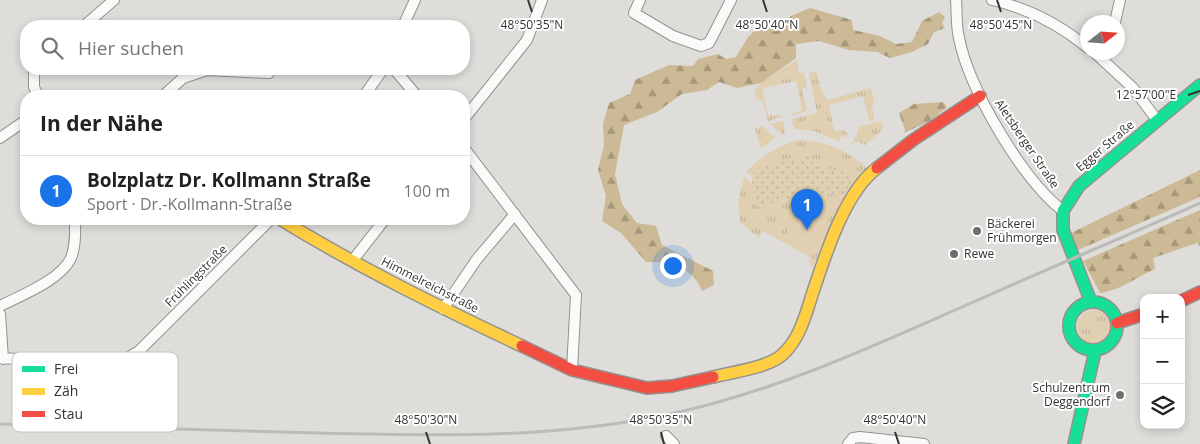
<!DOCTYPE html>
<html lang="de">
<head>
<meta charset="utf-8">
<style>
	body { margin:0; font-family:"Open Sans",sans-serif; background:#f2f2f2; color:#222 }
	.controls { position:absolute; right:15px; bottom:15px; display:grid; overflow:hidden; border-radius:10px; box-shadow:0 2px 8px #0003 }
	.controls button { width:45px; height:45px; display:grid; place-items:center; padding:0; border:0; border-bottom:1px solid #e0e0e0; background:#fff; color:#222; font:25px sans-serif }
	.compass { position:absolute; left:1080px; top:15px; width:45px; height:45px; border-radius:50%; background:#fff; box-shadow:0 2px 8px #0003; rotate:73deg }
	.you { position:absolute; left:672px; top:265px; width:18px; height:18px; margin:-12px; border:4px solid #fff; border-radius:50%; background:#1a73e8; box-shadow:0 0 0 8px #1a73e833 }
	.badge { display:grid; place-items:center; width:32px; height:32px; border-radius:50%; background:#1a73e8; color:#fff; font-size:16px; font-weight:700 }
	.pin { position:absolute; translate:-50% -41px; filter:drop-shadow(0 1px 2px #0008) }
	.pin::after { content:''; position:absolute; top:26px; width:18px; height:15px; background:inherit; clip-path:polygon(0 0,100% 0,50% 100%) }
	.list { margin:0; padding:0; list-style:none }
	h2 { display:flex; justify-content:space-between; align-items:center; height:65px; margin:0; padding:0 20px; font-size:21px }
	h2 small { font-size:16px; font-weight:400; color:#767676 }
	.list li { display:grid; grid-template-columns:32px 1fr auto; gap:15px; align-items:center; box-sizing:border-box; height:70px; padding:0 20px; border-top:1px solid #e0e0e0 }
	.list b { display:block; font-size:19px; white-space:nowrap }
	.list p { margin:0; font-size:16px; white-space:nowrap; color:#767676 }
	.list em { font-size:16px; font-style:normal; color:#767676 }
	.icon { flex:none; width:28px; height:28px; fill:none; stroke:currentColor; stroke-width:2; stroke-linecap:round; stroke-linejoin:round }
	.map { position:relative; flex:none; width:1200px; height:444px; overflow:hidden }
	.search { position:absolute; background:#fff; box-shadow:0 2px 8px #0003; left:20px; top:20px; width:450px; height:55px; display:flex; align-items:center; gap:12px; box-sizing:border-box; padding:0 18px; border-radius:20px; color:#767676; font-size:19px }
	.panel { position:absolute; background:#fff; box-shadow:0 2px 8px #0003; left:20px; top:90px; width:450px; height:135px; border-radius:20px }
	.map>svg:first-child { display:block }
	.grass { fill:url(#grass-tufts) }
	.forest { fill:url(#forest-firs) }
	.park { fill:url(#park-dots) }
	.pitch { fill:#e0cfb1 }
	.lines { fill:none; stroke-linecap:round; stroke-linejoin:round }
	.street-casing { stroke:#949290; stroke-width:12 }
	.fast-casing { stroke:#949290; stroke-width:14 }
	.slow-casing { stroke:#949290; stroke-width:14 }
	.jam-casing { stroke:#949290; stroke-width:14 }
	.street { stroke:#fafaf9; stroke-width:10 }
	.fast { stroke:#16e098; stroke-width:11 }
	.slow { stroke:#ffcf43; stroke-width:11 }
	.jam { stroke:#f24e42; stroke-width:11 }
	.rail { stroke:#bbbbba; stroke-width:3 }
	.ticks { fill:none; stroke:#343331; stroke-width:2 }
	.poi-dot { fill:#706e6c; stroke:#fff; stroke-width:2 }
	.labels { text-anchor:middle; stroke-width:4; stroke-linejoin:round; paint-order:stroke }
	.street-label { font-size:12px; fill:#343331; stroke:#fff }
	.poi-label { font-size:12px; fill:#343331; stroke:#fff; text-anchor:start }
	.key { fill:#fff; stroke:#c2c2c1; stroke-width:1 }
	.key-label { font-size:14px; fill:#343331 }
	.ticks-label { font-size:12px; text-anchor:middle; fill:#343331; stroke:#fff; stroke-width:4; stroke-linejoin:round; paint-order:stroke }
</style>
</head>
<body>
<div class="map">
<svg width="1200" height="444" viewBox="0 0 1200 444">
	<defs>
		<pattern id="grass-tufts" width="24" height="20" patternUnits="userSpaceOnUse" patternTransform="scale(1.25)"><rect width="24" height="20" fill="#e0cfb1"/><path d="M3 7l-1-3M5 7V3M7 7l1-3M15 17l-1-3M17 17v-4M19 17l1-3" fill="none" stroke="#c1b299"/></pattern>
		<pattern id="forest-firs" width="22" height="20" patternUnits="userSpaceOnUse" patternTransform="scale(1.25)"><rect width="22" height="20" fill="#ccb995"/><path d="M5 1l3.5 6h-7zM16 11l3.5 6h-7z" fill="#a6977a"/></pattern>
		<pattern id="park-dots" width="8" height="8" patternUnits="userSpaceOnUse" patternTransform="scale(1.25)"><rect width="8" height="8" fill="#e0cfb1"/><path d="M2 2h.1M6 6h.1" fill="none" stroke="#c1b299" stroke-width="1.8" stroke-linecap="round"/></pattern>
	</defs>
	<rect width="100%" height="100%" fill="#dfddda"/>
	<path class="grass" d="M797,60L798,73H804L807,87L802,89L807,111L791,116V114L802,110L796,81L762,88L768,115H781L782,117L768,121L763,101L757,99L754,91L764,80Z
		M816,71L822,91L827,100L871,88L874,104L872,105L874,120L869,121L863,96L829,105L834,131L842,130L848,133L846,138L842,136L839,141L814,131L794,129L792,119L817,113L809,73Z
		M783,121L785,132L782,135L770,124Z
		M881,121L883,129L865,145L856,141L851,145L858,132V127Z
		M763,126L775,138L762,148L760,147L755,128Z
		M797,140C823,140 850,151 868,169L849,193L847,191L850,174L814,165L753,169V176L746,172C759,158 778,146 797,140Z
		M744,177L750,181L757,207L815,192L846,196L826,234L813,267L809,264L810,257L763,231L759,238L740,222L738,202Z
		M1077 327a17 17 0 1 1 34 0a17 17 0 1 1-34 0Z"/>
	<path class="forest" d="M810,8L852,20L853,30L880,36L896,44L912,42L922,21L939,12L945,17L942,23L945,28L934,32L928,44L912,52L890,58L877,52L849,50L819,41L796,44V58L761,83L737,88L719,82L707,90L682,94L657,112L624,125L615,174L622,204L637,223L656,226L662,245L713,271L714,285L702,291C694,267 668,262 646,262L621,233L602,221L606,196L598,170L604,145L603,124L609,103L630,94L635,80L669,65L693,66L698,59L718,54L726,59L736,57L748,37L763,24L777,30L791,16Z
		M943,102L947,107L930,121L904,133L905,130L899,113L914,104Z
		M1200,170V197L1078,250L1069,234Z
		M1200,210V246L1197,243L1153,258L1155,269C1137,277 1119,291 1100,293L1083,261Z"/>
	<path class="park" d="M809,155L814,165L851,174L846,196L814,192L757,207L752,188L753,169Z"/>
	<path class="pitch" d="M800,205L829,218L813,254L784,241Z"/>
	<g class="lines">
		<g class="street-casing">
			<path id="street" d="M640,0L634,13L673,36L701,46L709,43L731,0
				M956,0C957,12 956,26 959,38C969,89 1022,179 1063,211
				M992,0C1027,8 1059,24 1088,48
				M1115,22L1120,0
				M84,26L114,0
				M403,26L415,0
				M1094,52L1133,88L1157,120
				M34,69V87L38,96
				M394,69L417,96
				M163,96L183,78L207,70L269,73
				M364,96L383,69
				M464,119L527,40L542,0
				M0,138L26,120
				M464,148L576,295L572,370
				M353,260L385,219
				M0,306C20,296 61,280 71,258C76,245 75,232 75,219
				M443,309L477,259L515,214
				M0,314L3,359
				M0,358L102,363L124,360L139,351L271,219
				M666,436L674,444
				M848,444L853,438L860,437L924,444"/>
		</g>
		<g class="fast-casing">
			<path id="fast" d="M1069 326a24 24 0 1 1 48 0a24 24 0 1 1-48 0Z
				M1091,302L1063,230V211L1079,186L1200,85
				M1074,444L1095,351"/>
		</g>
		<g class="slow-casing">
			<path id="slow" d="M280,219C358,267 439,307 522,346
				M713,377C732,372 767,368 782,355C799,340 805,317 812,295C825,256 844,193 877,168"/>
		</g>
		<g class="jam-casing">
			<path id="jam" d="M877,168L913,140L980,96
				M1181,301L1200,292
				M1117,323L1144,314
				M522,346L572,370L647,388L672,386L713,377"/>
		</g>
		<use href="#street" class="street"/>
		<use href="#fast" class="fast"/>
		<use href="#slow" class="slow"/>
		<use href="#jam" class="jam"/>
		<path class="rail" d="M0,424C106,427 212,430 318,433C440,436 560,439 679,412C781,389 876,345 971,303C1047,269 1124,237 1200,203"/>
	</g>
	<path class="ticks" d="M528,0L532,12M763,0L767,12M997,0L1001,12M1188,95L1200,91M426,432L430,444M661,432L664,444M895,432L899,444"/>
	<g class="poi-dot">
		<circle cx="977" cy="231" r="5"/>
		<circle cx="954" cy="254" r="5"/>
		<circle cx="1120" cy="395" r="5"/>
	</g>
	<g class="labels">
		<g class="street-label">
			<text transform="translate(1027 144) rotate(56)" y="4">Aletsberger Straße</text>
			<text transform="translate(1105 146) rotate(-40)" y="4">Egger Straße</text>
			<text transform="translate(196 276) rotate(-45)" y="4">Frühlingstraße</text>
			<text transform="translate(430 285) rotate(27)" y="4">Himmelreichstraße</text>
		</g>
		<g class="poi-label">
			<text x="987" y="228">Bäckerei<tspan x="987" dy="14">Frühmorgen</tspan></text>
			<text x="964" y="258">Rewe</text>
			<text x="1110" y="392" text-anchor="end">Schulzentrum<tspan x="1110" dy="14">Deggendorf</tspan></text>
		</g>
	</g>
	<rect x="12" y="352" width="166" height="80" rx="8" class="key"/>
	<rect x="22" y="366" width="23" height="6" fill="#16e098"/>
	<rect x="22" y="388" width="23" height="7" fill="#ffcf43"/>
	<rect x="22" y="411" width="23" height="6" fill="#f24e42"/>
	<g class="key-label">
		<text x="54" y="374">Frei</text>
		<text x="54" y="396">Zäh</text>
		<text x="54" y="419">Stau</text>
	</g>
	<g class="ticks-label">
		<text x="532" y="29">48°50'35"N</text>
		<text x="767" y="29">48°50'40"N</text>
		<text x="1001" y="29">48°50'45"N</text>
		<text x="1146" y="99">12°57'00"E</text>
		<text x="426" y="424">48°50'30"N</text>
		<text x="661" y="424">48°50'35"N</text>
		<text x="895" y="424">48°50'40"N</text>
	</g>
</svg>
<div class="controls">
<button>+</button>
<button>−</button>
<button><svg class="icon" aria-label="layers" viewBox="0 0 24 24"><path d="M12 4l9 5-9 5-9-5zM3 14l9 5 9-5"/></svg></button>
</div>
<svg class="compass" viewBox="-18 -18 36 36"><path d="M0-13l5 13h-10z" fill="#e53935"/><path d="M0 13l5-13h-10z" fill="#767676"/></svg>
<div class="you"></div>
<div class="pin badge" style="left:807px;top:230px">1</div>
<div class="search"><svg class="icon" aria-label="search" viewBox="0 0 24 24"><circle cx="10" cy="10" r="6"/><path d="M15 15l6 6"/></svg>Hier suchen</div>
<section class="panel">
<h2>In der Nähe<small></small></h2>
<ul class="list">
<li><span class="badge">1</span><div><b>Bolzplatz Dr. Kollmann Straße</b><p>Sport · Dr.-Kollmann-Straße</p></div><em>100 m</em></li>
</ul>
</section>
</div>
</body>
</html>
